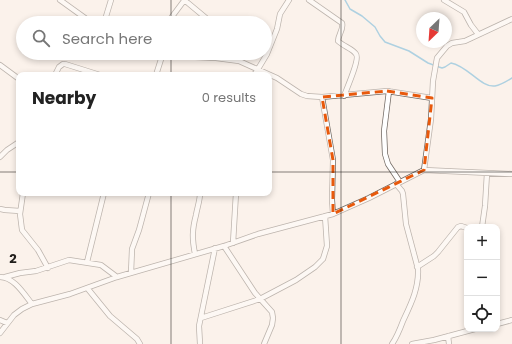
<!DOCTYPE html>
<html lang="en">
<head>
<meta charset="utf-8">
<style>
	body { margin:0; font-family:Poppins,sans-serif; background:#f6f6f6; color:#222 }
	.controls { position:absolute; right:12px; bottom:12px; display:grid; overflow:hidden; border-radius:8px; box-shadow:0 2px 6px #0003 }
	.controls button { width:36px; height:36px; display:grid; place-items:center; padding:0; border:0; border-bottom:1px solid #e0e0e0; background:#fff; color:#222; font:20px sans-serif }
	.compass { position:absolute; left:416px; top:12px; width:36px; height:36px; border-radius:50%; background:#fff; box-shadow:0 2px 6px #0003; rotate:205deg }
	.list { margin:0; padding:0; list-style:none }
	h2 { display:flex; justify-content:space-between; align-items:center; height:52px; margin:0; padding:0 16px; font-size:17px }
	h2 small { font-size:13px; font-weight:400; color:#767676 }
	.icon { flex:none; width:22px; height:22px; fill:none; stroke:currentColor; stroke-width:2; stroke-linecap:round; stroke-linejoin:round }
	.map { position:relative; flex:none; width:512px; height:344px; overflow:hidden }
	.search { position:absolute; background:#fff; box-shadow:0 2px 6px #0003; left:16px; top:16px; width:256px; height:44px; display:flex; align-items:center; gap:10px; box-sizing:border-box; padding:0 14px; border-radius:22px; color:#767676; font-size:15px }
	.panel { position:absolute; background:#fff; box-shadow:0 2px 6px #0003; left:16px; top:72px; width:256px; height:124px; border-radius:8px }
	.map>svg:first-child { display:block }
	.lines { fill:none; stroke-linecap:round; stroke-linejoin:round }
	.stream { stroke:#51a8d5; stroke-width:1.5 }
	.minor-casing { stroke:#716963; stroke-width:6 }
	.minor { stroke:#fff; stroke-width:4.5 }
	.marked { fill:none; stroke:#e8590c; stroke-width:3; stroke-dasharray:8 5; stroke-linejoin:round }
	.grid { fill:none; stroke:#211e1b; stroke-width:1; stroke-opacity:0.55 }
	.grid-label { font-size:13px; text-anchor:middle; font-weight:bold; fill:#211e1b; stroke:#fbf2eb; stroke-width:3.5; stroke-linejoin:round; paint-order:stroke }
</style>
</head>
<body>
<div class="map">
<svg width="512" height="344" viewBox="0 0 512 344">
	<rect width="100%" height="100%" fill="#fbf2eb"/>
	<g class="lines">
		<path class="stream" d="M345,0L350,9L362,16L375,27L380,36L385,42L409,51L428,63L439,67L442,68L445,67L451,63C468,66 481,88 495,86C501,85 507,81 512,78"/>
		<g class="minor-casing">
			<path id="minor" d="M60,0L92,23
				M309,0L342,23C344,29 338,35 338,41C343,46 353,49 356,54C360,59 347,88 344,96
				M444,0L464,12L471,25L478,34
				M104,23L111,0
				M169,23L171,18L183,2L185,1L188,3L212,23
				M174,53L195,57L216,58L239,61L277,78L301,94L307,96L322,97L387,91L432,98
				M230,53L237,60
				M0,65L19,79
				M55,75L59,67L63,64H65L100,75
				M156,75L163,53
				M254,75L258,69L267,54L277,29L280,14L289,0
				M389,91L384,131L385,154L388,164L400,182
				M322,97L333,160L332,200L333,214
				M0,157L7,150L19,142
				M424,170L431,119L433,81L437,58L447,46L452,43L465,41L512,19
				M23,193L20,214L22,230L38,250L48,268
				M0,209L5,210L20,211
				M482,227L485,206L487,173
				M233,243L236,193
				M224,246L255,293L272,312L273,318L272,325L264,344
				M195,254C192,239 192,230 196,215C197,208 200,201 200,193
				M87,262L104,193
				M417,267L434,256L438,252L458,227L461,226L467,228
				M131,273L132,249L139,230L149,193
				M0,277C14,277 24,294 32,304
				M5,277L20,273L36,271L69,260L101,265L117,277
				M88,289L110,316L137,339L140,344
				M201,318L260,299L296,280L315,267L323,259L327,246L325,216
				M0,320L7,323
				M497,324L512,320
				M0,333L14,315L22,309L32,304L70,294L117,277L224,246L258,234L333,214L369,198L424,170L512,174
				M448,336L449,344
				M200,344L199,326L215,248
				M392,344C397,337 400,329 403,321C411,304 419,288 418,269L406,224L403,194L402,191L396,184
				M412,344L434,340L475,329"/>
		</g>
		<use href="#minor" class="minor"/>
	</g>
	<path d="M0 0H512V344H0ZM387,91L432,98L424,170L333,214V160L322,97Z" fill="#fbf2eb" fill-opacity=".55" fill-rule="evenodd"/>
	<path class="marked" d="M387,91L432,98L424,170L333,214V160L322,97Z"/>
	<path class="grid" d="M171,0V23M341,0V344M171,53V75M0,172H19M269,172H512M171,193V344"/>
	<g class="grid-label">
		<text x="13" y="263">2</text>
	</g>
</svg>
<div class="controls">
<button>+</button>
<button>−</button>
<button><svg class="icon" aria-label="locate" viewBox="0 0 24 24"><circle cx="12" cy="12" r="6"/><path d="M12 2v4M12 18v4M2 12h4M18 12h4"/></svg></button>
</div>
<svg class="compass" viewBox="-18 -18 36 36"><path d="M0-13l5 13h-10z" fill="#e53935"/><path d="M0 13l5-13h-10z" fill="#767676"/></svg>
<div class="search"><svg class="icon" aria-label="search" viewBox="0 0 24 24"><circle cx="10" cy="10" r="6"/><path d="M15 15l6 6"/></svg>Search here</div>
<section class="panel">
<h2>Nearby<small>0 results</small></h2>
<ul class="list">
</ul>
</section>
</div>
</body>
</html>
